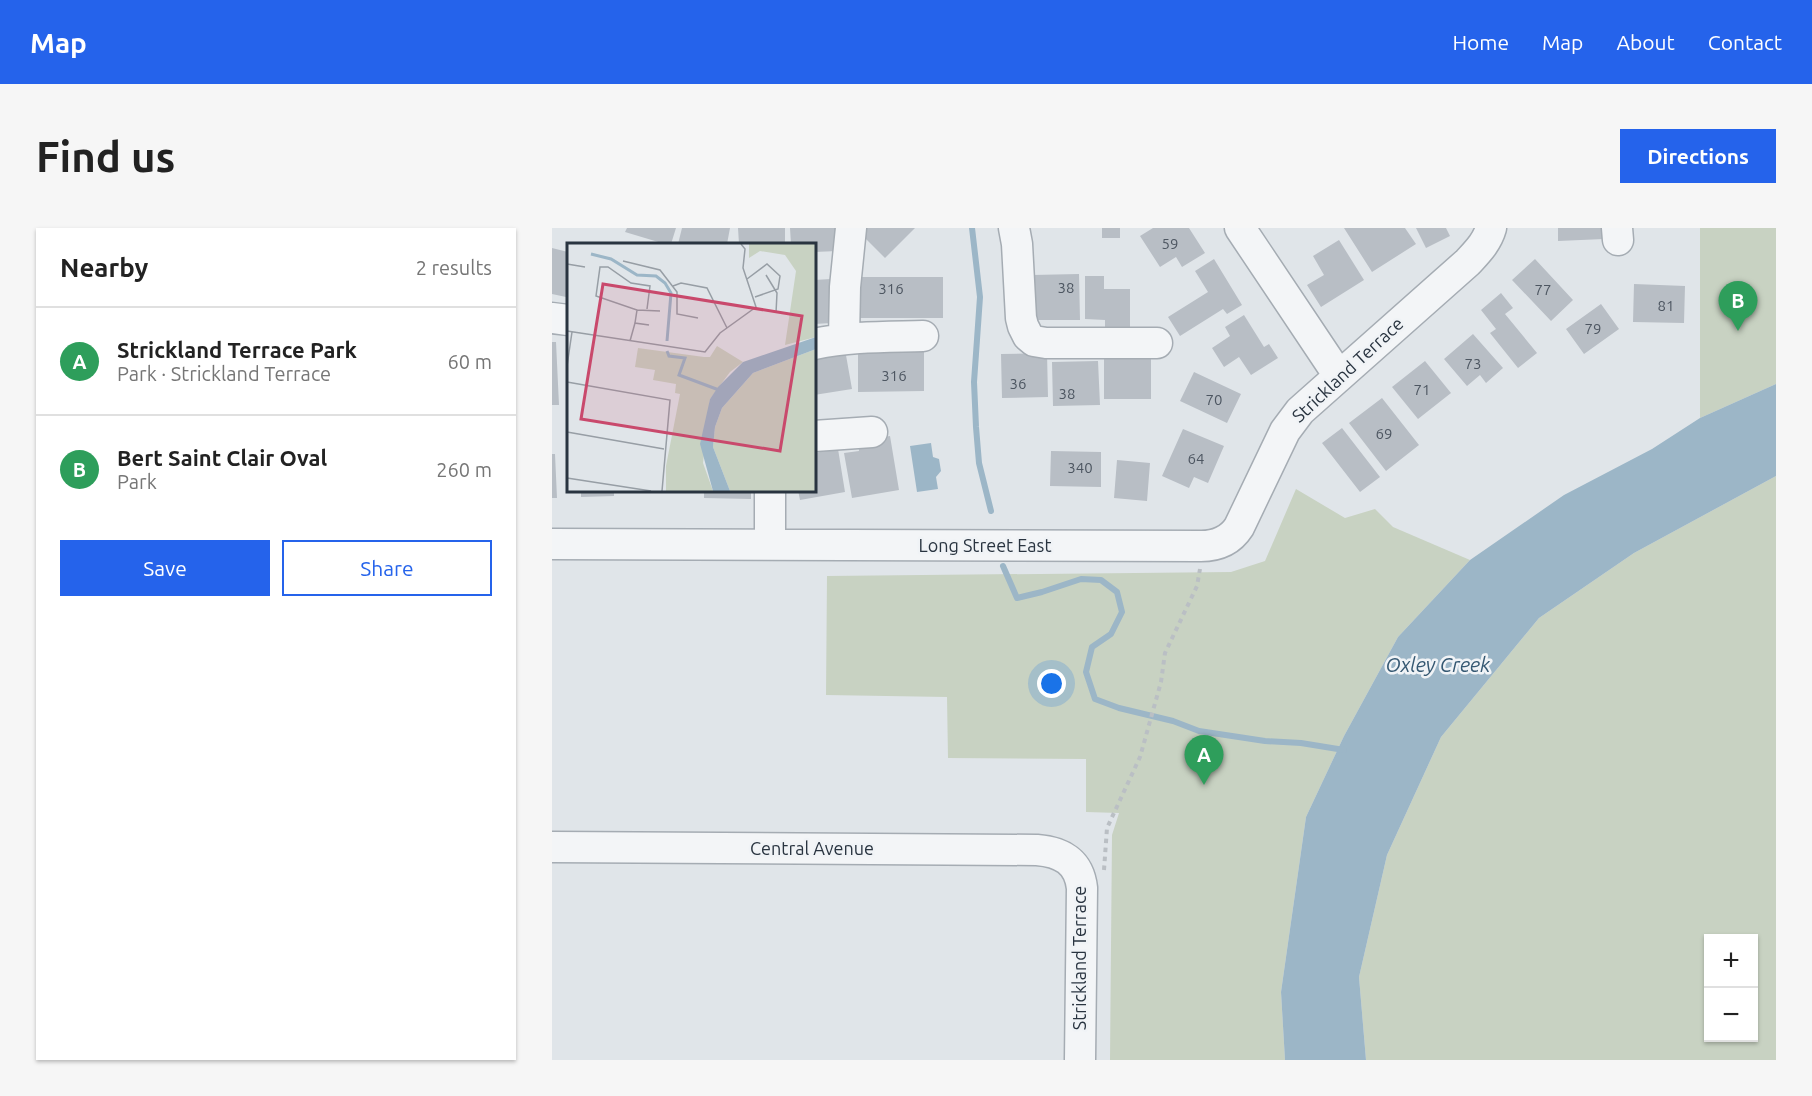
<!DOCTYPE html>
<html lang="en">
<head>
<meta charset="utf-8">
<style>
	body { margin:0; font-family:Ubuntu,sans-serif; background:#f6f6f6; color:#222 }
	.controls { position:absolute; right:18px; bottom:18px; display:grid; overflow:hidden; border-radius:0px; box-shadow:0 2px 4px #0004 }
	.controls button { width:54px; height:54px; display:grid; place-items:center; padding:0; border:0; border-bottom:2px solid #e0e0e0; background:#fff; color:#222; font:30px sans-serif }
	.you { position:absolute; left:500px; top:456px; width:21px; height:21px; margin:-15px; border:4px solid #fff; border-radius:50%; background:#1a73e8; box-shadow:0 0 0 9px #1a73e833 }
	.badge { display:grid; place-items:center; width:39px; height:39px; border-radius:50%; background:#2563eb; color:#fff; font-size:20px; font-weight:700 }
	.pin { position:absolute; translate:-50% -50px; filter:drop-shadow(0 2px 3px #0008) }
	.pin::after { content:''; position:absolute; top:32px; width:21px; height:18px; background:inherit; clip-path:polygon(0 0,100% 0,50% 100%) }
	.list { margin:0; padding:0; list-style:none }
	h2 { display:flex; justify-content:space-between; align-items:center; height:78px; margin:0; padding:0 24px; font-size:26px }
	h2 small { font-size:20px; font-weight:400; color:#767676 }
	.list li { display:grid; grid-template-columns:39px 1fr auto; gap:18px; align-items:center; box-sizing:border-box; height:108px; padding:0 24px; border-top:2px solid #e0e0e0 }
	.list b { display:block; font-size:22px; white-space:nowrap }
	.list p { margin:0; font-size:20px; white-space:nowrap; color:#767676 }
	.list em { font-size:20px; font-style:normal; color:#767676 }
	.actions { display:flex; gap:12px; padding:18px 24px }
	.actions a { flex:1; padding:14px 0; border:2px solid #2563eb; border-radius:0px; text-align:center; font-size:21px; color:#2563eb }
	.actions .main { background:#2563eb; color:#fff }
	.map { position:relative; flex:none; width:1224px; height:832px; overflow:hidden; border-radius:0px }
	header { display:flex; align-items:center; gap:36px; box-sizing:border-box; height:84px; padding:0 30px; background:#2563eb; color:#fff }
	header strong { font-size:28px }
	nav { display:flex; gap:33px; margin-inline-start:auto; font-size:21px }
	.intro { display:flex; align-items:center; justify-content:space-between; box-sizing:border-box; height:144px; padding:0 36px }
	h1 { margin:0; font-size:42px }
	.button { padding:15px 27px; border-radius:0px; background:#2563eb; color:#fff; font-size:21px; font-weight:700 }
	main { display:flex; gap:36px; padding:0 36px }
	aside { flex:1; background:#fff; border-radius:0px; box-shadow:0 2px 4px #0004 }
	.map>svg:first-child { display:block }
	.green { fill:#c8d2c2; fill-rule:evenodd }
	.water { fill:#9cb6c7 }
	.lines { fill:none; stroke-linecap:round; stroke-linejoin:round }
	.stream { stroke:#9cb6c7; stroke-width:6 }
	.building { fill:#b8bec5 }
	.minor-casing { stroke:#a5acb3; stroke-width:33 }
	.path { stroke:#babfc4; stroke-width:4; stroke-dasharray:4.5 4.5; stroke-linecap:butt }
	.minor { stroke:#f3f5f7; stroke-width:30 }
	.labels { text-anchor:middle; stroke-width:5; stroke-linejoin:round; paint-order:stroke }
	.number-label { font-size:15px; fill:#4d5661 }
	.street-label { font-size:18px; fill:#293440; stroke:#f0f3f6 }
	.water-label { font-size:20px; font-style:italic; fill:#355872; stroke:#f0f3f6 }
	.inset-river { fill:none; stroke:#9cb6c7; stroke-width:3 }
	.inset-road { fill:none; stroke:#979ea5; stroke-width:1.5 }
	.view { fill:#c9496c; fill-opacity:0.15; stroke:#c9496c; stroke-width:3 }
	.inset-edge { fill:none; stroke:#293440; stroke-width:3 }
</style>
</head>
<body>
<header>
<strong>Map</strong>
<nav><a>Home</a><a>Map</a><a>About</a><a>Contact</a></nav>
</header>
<div class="intro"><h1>Find us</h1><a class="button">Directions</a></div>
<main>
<aside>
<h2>Nearby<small>2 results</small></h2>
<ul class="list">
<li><span class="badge" style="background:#2e9e5b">A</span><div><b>Strickland Terrace Park</b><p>Park · Strickland Terrace</p></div><em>60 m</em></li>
<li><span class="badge" style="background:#2e9e5b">B</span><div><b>Bert Saint Clair Oval</b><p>Park</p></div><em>260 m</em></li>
</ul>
<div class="actions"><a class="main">Save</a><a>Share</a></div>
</aside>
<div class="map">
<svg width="1224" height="832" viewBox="0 0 1224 832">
	<rect width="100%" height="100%" fill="#e0e5e9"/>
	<path class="green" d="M1148,0H1224V156L1148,190Z
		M1224,248V832H814L807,749L835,627L889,509L987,390L1082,325ZM1156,710H1202V810H1156Z
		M744,261L793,290L823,281L841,299L918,332L846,409L792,508L754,589L729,764L733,832H558L560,607L567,585L534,584V531L396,530L395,469L274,467L275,348L679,344L713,333Z"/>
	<path class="water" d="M1224,156V248L1082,325L987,390L889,509L835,627L807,749L814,832H733L729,764L754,589L792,508L846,409L918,332L1012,267L1100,221L1148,190Z
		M379,215L381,229L387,231L389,243L384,249L386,261L365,264L358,218Z"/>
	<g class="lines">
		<path class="stream" d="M420,0L428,69L422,154L424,199L427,235L439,283
			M451,338L465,370L490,364L529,351L549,352L565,364L570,384L559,406L540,419L534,444L543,471L567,480L621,493L647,503L713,513L749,515L792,522"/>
	</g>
	<path class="building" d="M75,0H124L119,16H113L73,4Z
		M130,0H178L175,16H126Z
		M186,0H233V16H187Z
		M238,0H285L286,23L262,24V16H239Z
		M303,0H363L333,30Z
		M550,0H568V10H550Z
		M601,0H637L653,25L630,39L624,29L608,39L588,8Z
		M792,0H853L864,16L820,44Z
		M864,0H894L898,8L874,20Z
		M1006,0H1052V11L1006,13Z
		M787,12L812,52L769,79L755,57L772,47L761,28Z
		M0,20L16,24V57L14,69L0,66Z
		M662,31L690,77L675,86L671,81L628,108L616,89L656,64L643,43Z
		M983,31L1021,72L999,93L960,52Z
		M527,46L528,92H481L480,47Z
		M533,48H552V61H578V103H553V92L533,91Z
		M303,49H391V90H303Z
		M279,51L280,95L262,96V52Z
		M1082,56L1133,58L1132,95L1081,94Z
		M949,65L961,80L953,86L985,125L966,140L938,105L944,101L929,82Z
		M1049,76L1067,101L1032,126L1014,101Z
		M692,87L712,119L717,116L726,130L699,147L687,129L672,139L660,120L678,108L673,99Z
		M921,106L951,140L934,155L928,147L915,158L892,131Z
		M0,114H4L7,177H0Z
		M292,116L300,161L262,167V121Z
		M372,120V163L306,164V121Z
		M495,125L496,169L450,170L449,126Z
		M552,125L599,126V171H552Z
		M546,133L548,177L501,178L500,134Z
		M873,133L899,165L866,191L840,159Z
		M642,144L689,166L675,195L628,173Z
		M830,170L867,217L834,243L797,195Z
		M790,200L828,249L808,264L770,215Z
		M631,201L672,218L656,255L642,249L637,260L610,248Z
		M338,208L347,262L300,270L292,225L307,223L306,213Z
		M286,221L293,264L248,272L246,262H262V225Z
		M499,223L549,224V259L498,258Z
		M0,226H3L5,270H0Z
		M565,232L598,235L595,273L562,270Z
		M29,262H62V268L29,269Z
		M152,262H199V271L152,270Z"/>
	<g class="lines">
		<g class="minor-casing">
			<path id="minor" d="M462,0L465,16L469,90L471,98L476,108L482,113L494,115H605
				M688,0L787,148
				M1065,0L1066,12
				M0,90L16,92
				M292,110L293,59L299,0
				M262,116C299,108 334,109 371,108
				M262,208L320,204
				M0,316L649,318C665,318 678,313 687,299L733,203L748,183L916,34C926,23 935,14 939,0
				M218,317V262
				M0,619L485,622C510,624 527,634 530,660L528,832"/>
		</g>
		<path class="path" d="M552,642L555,600L588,529L609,454L613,425L645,358L648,341"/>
		<use href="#minor" class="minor"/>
	</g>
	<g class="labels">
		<g class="number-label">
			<text x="618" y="21">59</text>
			<text x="514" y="65">38</text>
			<text x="339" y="66">316</text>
			<text x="991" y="67">77</text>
			<text x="1114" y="83">81</text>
			<text x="1041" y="106">79</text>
			<text x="921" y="141">73</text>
			<text x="342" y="153">316</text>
			<text x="466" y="161">36</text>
			<text x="870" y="167">71</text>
			<text x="515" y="171">38</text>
			<text x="662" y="177">70</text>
			<text x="832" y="211">69</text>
			<text x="644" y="236">64</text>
			<text x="528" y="245">340</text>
		</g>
		<g class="street-label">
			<text transform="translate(796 142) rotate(-43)" y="6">Strickland Terrace</text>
			<text x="433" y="324">Long Street East</text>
			<text x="260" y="627">Central Avenue</text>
			<text transform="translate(528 730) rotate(-90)" y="6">Strickland Terrace</text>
		</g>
		<g class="water-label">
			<text x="886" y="444">Oxley Creek</text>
		</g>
	</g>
	<g transform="translate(15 15)">
		<rect width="249" height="249" fill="#e0e5e9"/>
		<path d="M182,1H249V94L218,102L229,28L218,12L193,8L182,15ZM150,103L176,119L163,129L143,156L136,220L146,248H99V223L113,151L108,150L109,141L86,137L88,127L68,124L71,105L137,114H143ZM249,106V248H163L146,204L148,184L155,165L186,130Z" fill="#c8d2c2"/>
		<path d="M249,94V106L186,130L155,165L148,184L146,204L163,248H146L133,201L143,156L151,144L176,119Z" fill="#9cb6c7"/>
		<path class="inset-river" d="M24,11L44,16L70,32L89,33L98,40L104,50L100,98M100,108L102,113L118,115L112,132L152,147"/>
		<path class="inset-road" d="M56,18L93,27L110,49V71L131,75M0,21L18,24M199,32L210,50L209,70M180,36L200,21L213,33L211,46L188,54M106,43L114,40L140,45L160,85M80,66L83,43L64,40L41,24H33L29,53L70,67L68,80L82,82M70,67L93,68M0,88L138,109L153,90L189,64L176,25L178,6L174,1M63,98L68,80M0,123L5,89M0,139L103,157L95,248M0,189L97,206M0,235L84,248"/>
		<path class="view" d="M36,41L235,73L213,208L14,176Z"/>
		<rect width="249" height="249" class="inset-edge"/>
	</g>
</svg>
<div class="controls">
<button>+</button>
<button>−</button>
</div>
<div class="you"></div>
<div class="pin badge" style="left:652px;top:557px;background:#2e9e5b">A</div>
<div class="pin badge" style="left:1186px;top:103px;background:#2e9e5b">B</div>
</div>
</main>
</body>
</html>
